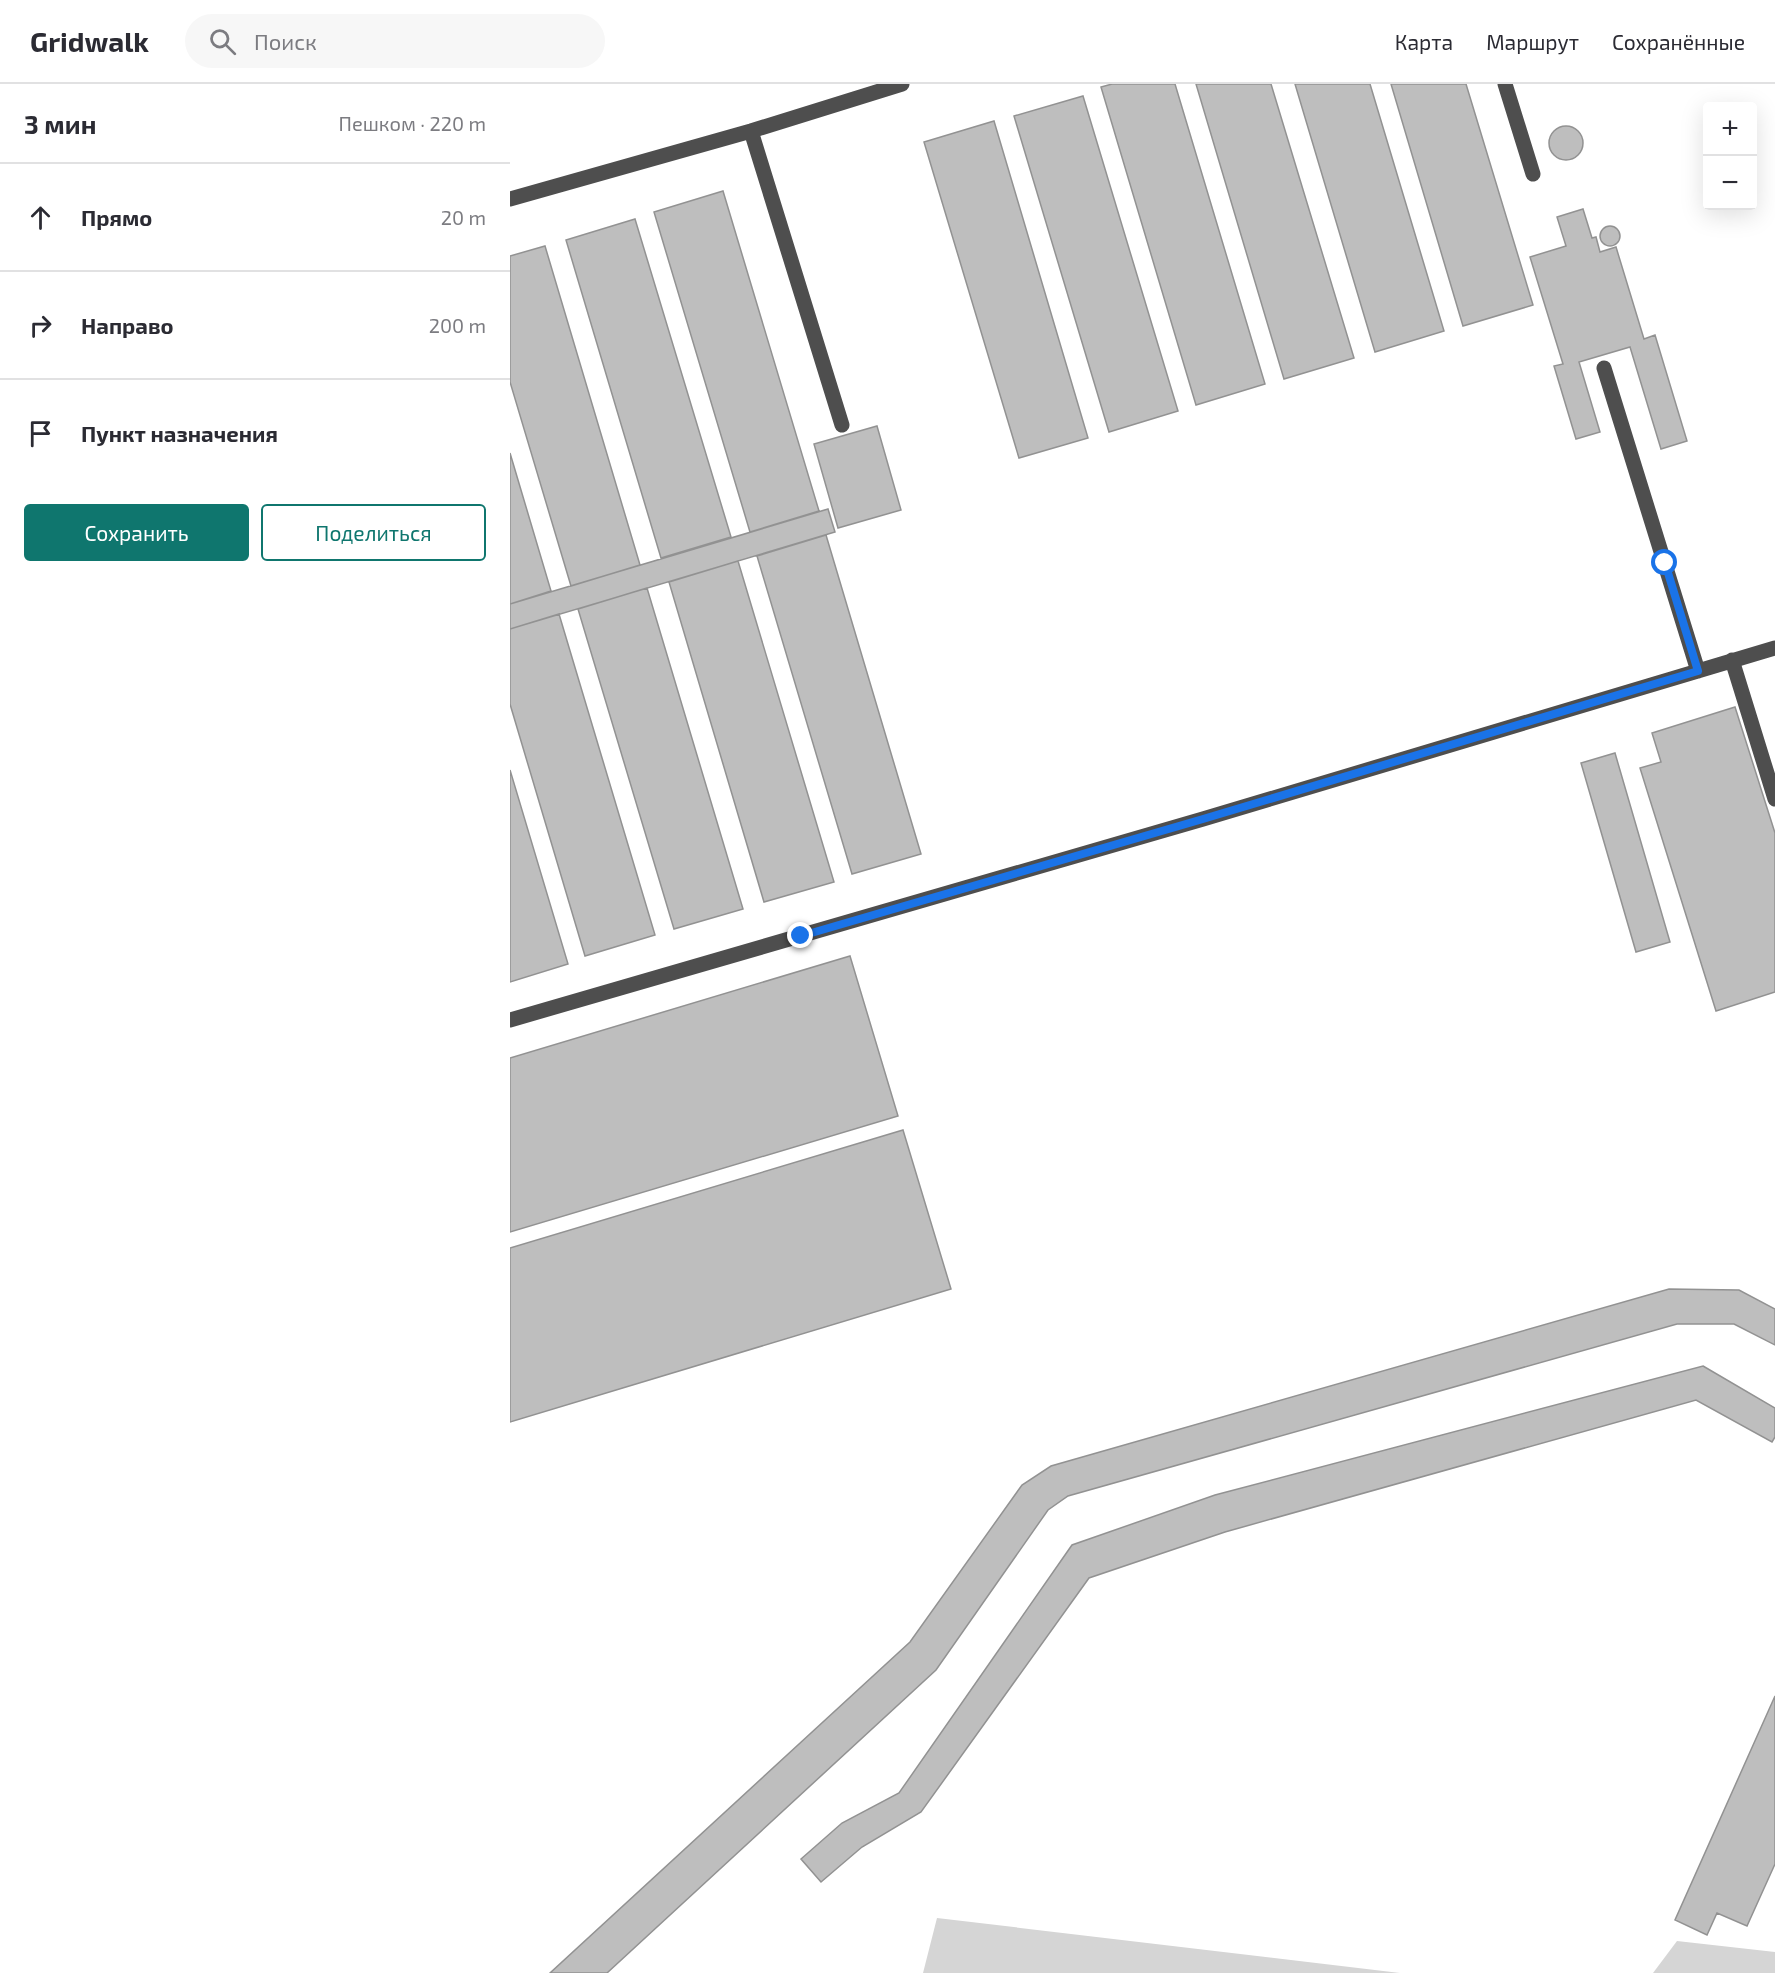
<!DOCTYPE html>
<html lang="ru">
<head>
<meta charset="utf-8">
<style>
	body { margin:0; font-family:"Exo 2",sans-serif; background:#f7f7f7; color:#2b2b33 }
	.controls { position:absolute; right:18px; top:18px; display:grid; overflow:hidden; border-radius:6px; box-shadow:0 6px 24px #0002 }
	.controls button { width:54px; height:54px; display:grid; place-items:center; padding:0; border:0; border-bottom:2px solid #e1e1e2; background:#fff; color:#2b2b33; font:30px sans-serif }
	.stop { position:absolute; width:18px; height:18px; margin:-14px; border:4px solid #1a73e8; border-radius:50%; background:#fff }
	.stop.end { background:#1a73e8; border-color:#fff; box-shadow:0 2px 6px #0008 }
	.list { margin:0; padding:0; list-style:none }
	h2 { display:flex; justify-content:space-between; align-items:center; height:78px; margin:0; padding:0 24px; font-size:26px }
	h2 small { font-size:20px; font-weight:400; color:#7c7c81 }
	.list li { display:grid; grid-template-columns:39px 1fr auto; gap:18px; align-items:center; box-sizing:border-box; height:108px; padding:0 24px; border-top:2px solid #e1e1e2 }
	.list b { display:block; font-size:22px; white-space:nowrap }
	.list em { font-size:20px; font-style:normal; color:#7c7c81 }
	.actions { display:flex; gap:12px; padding:18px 24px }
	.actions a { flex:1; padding:14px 0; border:2px solid #0f766e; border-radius:6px; text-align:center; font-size:21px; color:#0f766e }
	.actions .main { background:#0f766e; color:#fff }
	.icon { flex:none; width:33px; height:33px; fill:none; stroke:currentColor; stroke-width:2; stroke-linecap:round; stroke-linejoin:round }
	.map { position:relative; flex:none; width:1265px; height:1889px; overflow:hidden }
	header { display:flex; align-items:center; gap:36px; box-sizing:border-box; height:84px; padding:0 30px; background:#fff; border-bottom:2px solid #e1e1e2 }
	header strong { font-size:28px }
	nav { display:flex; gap:33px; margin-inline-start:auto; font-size:21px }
	.search { width:420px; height:54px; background:#f7f7f7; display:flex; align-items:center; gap:15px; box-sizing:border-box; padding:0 21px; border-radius:33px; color:#7c7c81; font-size:22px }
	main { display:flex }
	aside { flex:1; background:#fff }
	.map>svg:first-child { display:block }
	.green { fill:#d5d5d5 }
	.building { fill:#bebebe; stroke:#929292; stroke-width:1.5 }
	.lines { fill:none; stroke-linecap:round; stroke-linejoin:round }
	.minor { stroke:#4e4e4e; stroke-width:15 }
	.route { stroke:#1a73e8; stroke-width:8 }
</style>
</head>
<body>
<header>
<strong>Gridwalk</strong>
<div class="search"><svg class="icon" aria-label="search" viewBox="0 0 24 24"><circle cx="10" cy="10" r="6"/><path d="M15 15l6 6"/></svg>Поиск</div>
<nav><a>Карта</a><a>Маршрут</a><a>Сохранённые</a></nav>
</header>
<main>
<aside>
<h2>3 мин<small>Пешком · 220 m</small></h2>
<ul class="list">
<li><svg class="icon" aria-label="ahead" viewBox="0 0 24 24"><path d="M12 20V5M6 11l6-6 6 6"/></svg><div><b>Прямо</b></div><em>20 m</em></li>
<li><svg class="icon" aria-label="right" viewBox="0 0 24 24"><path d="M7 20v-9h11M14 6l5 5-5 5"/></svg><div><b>Направо</b></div><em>200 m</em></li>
<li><svg class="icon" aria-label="arrive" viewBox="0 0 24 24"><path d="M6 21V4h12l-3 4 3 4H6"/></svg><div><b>Пункт назначения</b></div></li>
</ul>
<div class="actions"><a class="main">Сохранить</a><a>Поделиться</a></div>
</aside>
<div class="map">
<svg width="1265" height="1889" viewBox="0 0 1265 1889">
	<rect width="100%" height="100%" fill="#fff"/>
	<path class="green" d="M427,1834L890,1889H413Z
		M1167,1857L1265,1868V1889H1143Z"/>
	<path class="building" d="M602,0H665L755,300L686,321L591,3Z
		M686,0H761L844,274L774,295Z
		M785,0H860L934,247L865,268Z
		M881,0H956L1023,221L953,242Z
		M573,12L668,327L599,348L504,32Z
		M484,37L578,354L509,374L414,58Z
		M1039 59a17 17 0 1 1 34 0a17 17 0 1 1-34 0Z
		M213,107L309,427L240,448L144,128Z
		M1073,125L1082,154L1086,153L1090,168L1106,163L1134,255L1145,251L1177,357L1151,365L1120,263L1069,278L1090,348L1066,355L1044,282L1053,280L1020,173L1056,162L1047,133Z
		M125,135L221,453L151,474L56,156Z
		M1090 152a10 10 0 1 1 20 0a10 10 0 1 1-20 0Z
		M35,162L130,481L61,502L0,298V172Z
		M367,342L391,426L328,444L304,360Z
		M0,369L41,507L0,520Z
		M318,425L325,448L0,545V520Z
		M316,451L411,770L342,790L247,472Z
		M228,477L324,798L254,818L159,498Z
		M137,504L233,825L164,845L68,525Z
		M49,530L145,851L75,872L0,620V545Z
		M1225,623L1265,749V908L1206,927L1130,684L1151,678L1142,649Z
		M1105,669L1160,858L1126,868L1071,679Z
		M0,686L58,880L0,898Z
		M340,872L388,1032L0,1148V974Z
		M393,1046L441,1205L0,1338V1164Z
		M1159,1205L1229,1206L1265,1225V1261L1224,1240H1167L558,1412L538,1426L426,1586L97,1889H40L400,1558L512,1401L541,1382Z
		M1193,1282L1265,1324V1353L1262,1358L1186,1316L715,1448L579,1494L411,1728L352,1763L311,1798L291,1775L332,1739L389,1709L562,1461L705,1411Z
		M1265,1612V1780L1237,1842L1207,1829L1197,1851L1165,1836Z"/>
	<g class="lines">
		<path class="minor" d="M995,0L1023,90
			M241,47L332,341
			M0,115L241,47L392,0
			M1094,284L1188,587
			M1222,576L1265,715
			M0,936L693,735L1265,564"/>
	</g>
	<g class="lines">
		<path class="route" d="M291,852L693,735L1188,587L1155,479"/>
	</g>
</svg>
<div class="controls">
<button>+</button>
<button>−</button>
</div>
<div class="stop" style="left:1155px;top:479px"></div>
<div class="stop end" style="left:291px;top:852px"></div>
</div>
</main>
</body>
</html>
